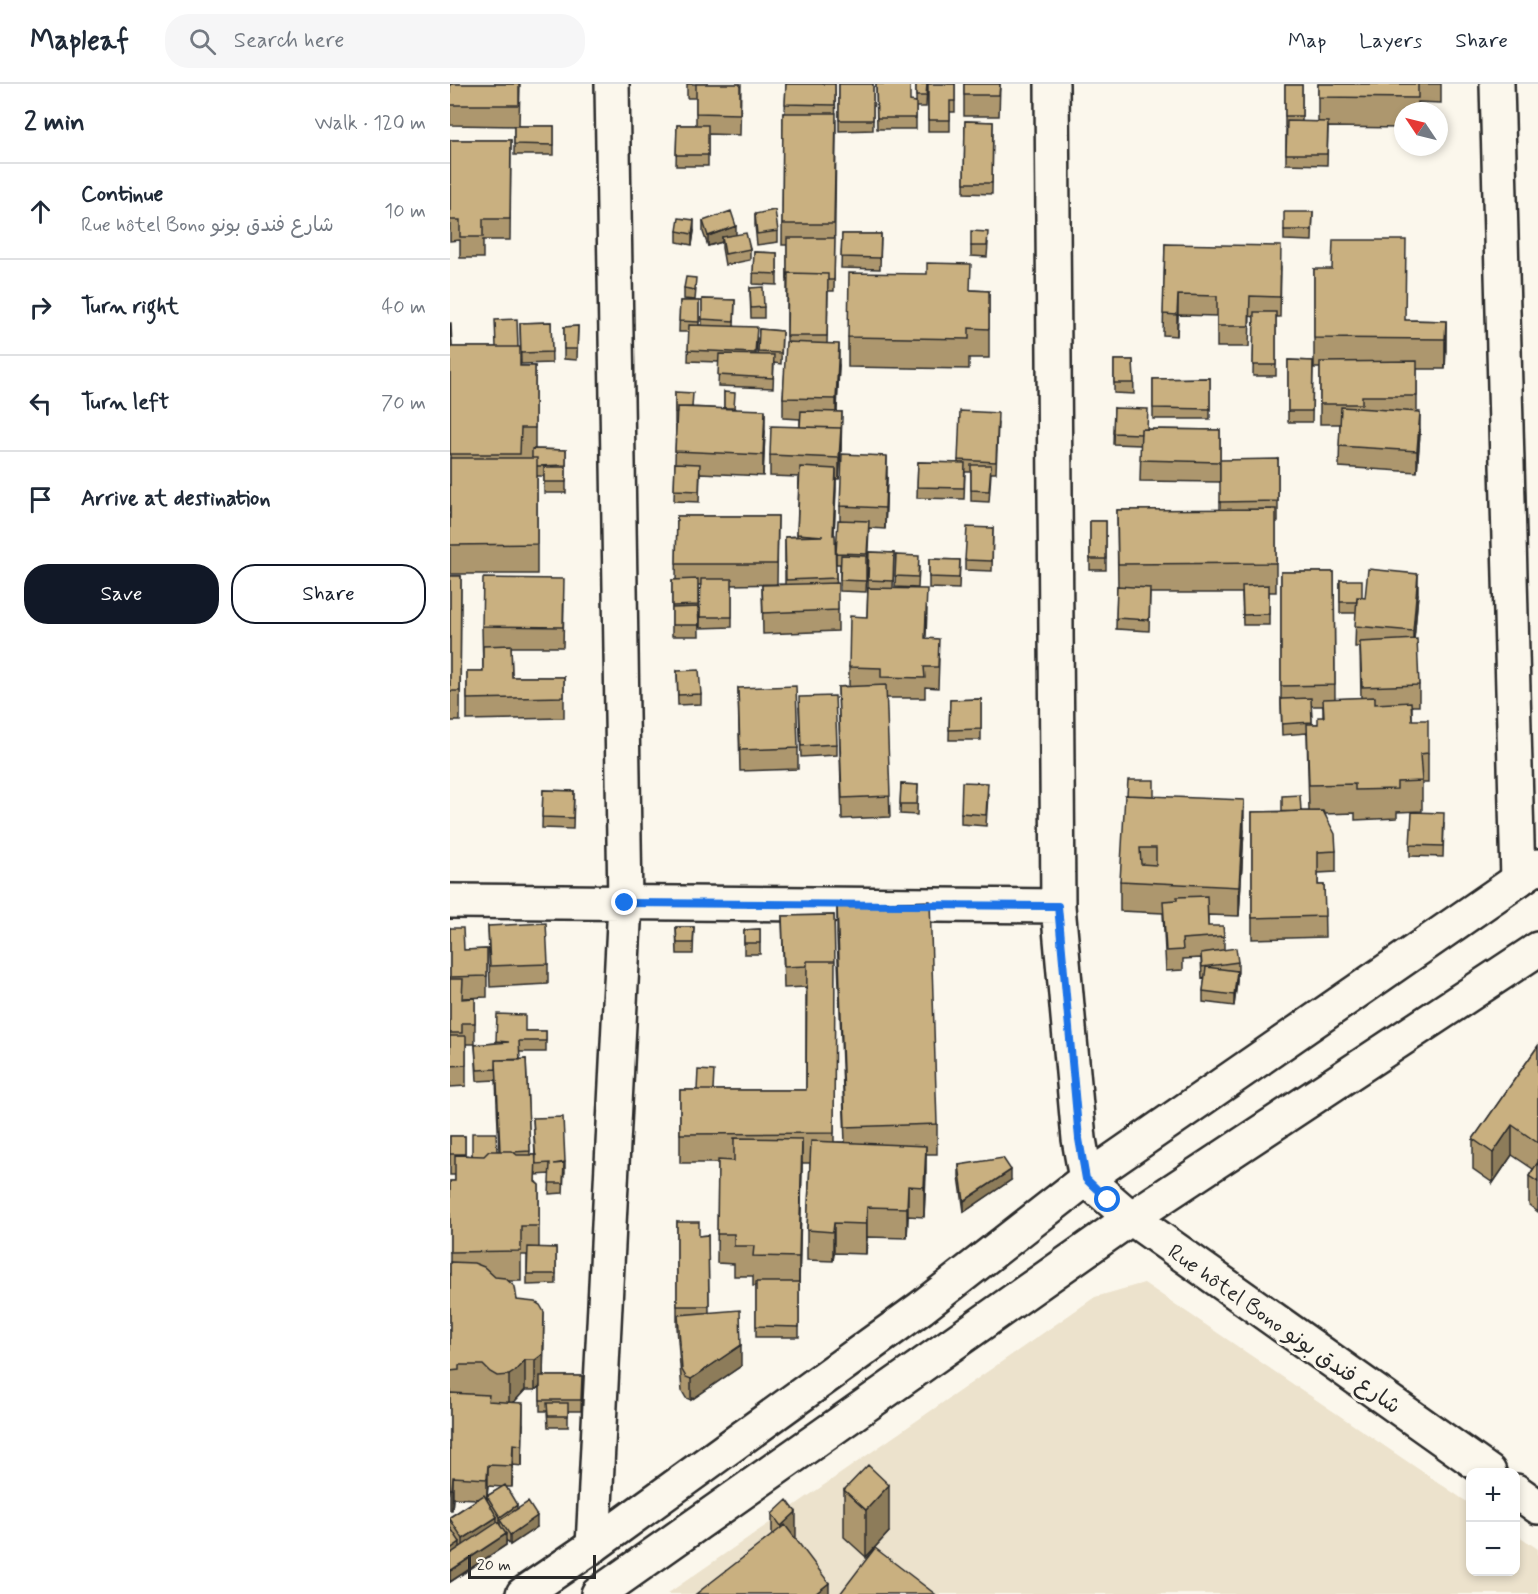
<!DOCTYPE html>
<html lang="en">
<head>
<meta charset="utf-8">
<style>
	body { margin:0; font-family:Mynerve,"Playpen Sans Arabic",sans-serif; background:#f6f6f7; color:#1f2937 }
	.controls { position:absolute; right:18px; bottom:18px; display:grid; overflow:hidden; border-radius:12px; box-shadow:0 3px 9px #0003 }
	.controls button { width:54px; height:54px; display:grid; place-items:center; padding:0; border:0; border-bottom:2px solid #e0e1e3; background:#fff; color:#1f2937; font:30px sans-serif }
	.compass { position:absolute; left:944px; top:18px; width:54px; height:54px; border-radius:50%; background:#fff; box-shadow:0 3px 9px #0003; rotate:305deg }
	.scale { position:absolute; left:18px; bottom:15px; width:128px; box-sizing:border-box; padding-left:6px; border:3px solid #2b2b2b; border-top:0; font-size:16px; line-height:21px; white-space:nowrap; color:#2b2b2b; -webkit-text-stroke:4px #fbf7ec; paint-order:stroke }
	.stop { position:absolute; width:18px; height:18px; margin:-14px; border:4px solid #1a73e8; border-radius:50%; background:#fff }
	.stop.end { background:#1a73e8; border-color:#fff; box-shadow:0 2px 6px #0008 }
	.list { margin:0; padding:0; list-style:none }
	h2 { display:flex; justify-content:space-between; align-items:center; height:78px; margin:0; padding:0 24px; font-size:26px }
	h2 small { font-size:20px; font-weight:400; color:#747a83 }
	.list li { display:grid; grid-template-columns:39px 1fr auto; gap:18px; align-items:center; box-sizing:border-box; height:96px; padding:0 24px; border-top:2px solid #e0e1e3 }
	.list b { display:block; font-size:22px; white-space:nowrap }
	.list p { margin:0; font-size:20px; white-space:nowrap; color:#747a83 }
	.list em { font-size:20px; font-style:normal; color:#747a83 }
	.actions { display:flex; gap:12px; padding:18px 24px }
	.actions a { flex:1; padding:14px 0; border:2px solid #111827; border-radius:24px; text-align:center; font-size:21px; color:#111827 }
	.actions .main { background:#111827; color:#fff }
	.icon { flex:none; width:33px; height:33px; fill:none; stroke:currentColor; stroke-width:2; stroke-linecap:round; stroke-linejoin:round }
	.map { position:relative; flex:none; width:1088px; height:1510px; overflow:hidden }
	header { display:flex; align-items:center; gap:36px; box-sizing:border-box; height:84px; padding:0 30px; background:#fff; border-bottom:2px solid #e0e1e3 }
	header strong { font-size:28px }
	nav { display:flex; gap:33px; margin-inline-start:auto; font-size:21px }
	.search { width:420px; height:54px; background:#f6f6f7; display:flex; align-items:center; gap:15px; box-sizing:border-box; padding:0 21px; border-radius:24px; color:#747a83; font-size:22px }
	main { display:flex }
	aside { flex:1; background:#fff }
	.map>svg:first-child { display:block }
	.built { fill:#ece2cc }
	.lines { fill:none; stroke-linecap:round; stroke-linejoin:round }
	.minor-casing { stroke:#2b2b2b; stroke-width:38 }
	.tertiary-casing { stroke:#2b2b2b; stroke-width:38 }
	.minor { stroke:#fbf7ec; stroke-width:33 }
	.tertiary { stroke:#fbf7ec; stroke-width:33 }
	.wall { fill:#ad976e; stroke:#2b2b2b; stroke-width:1.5; fill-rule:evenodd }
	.shaded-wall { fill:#8d7b5a; stroke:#2b2b2b; stroke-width:1.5 }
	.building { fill:#c9b080; stroke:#2b2b2b; stroke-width:1.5; fill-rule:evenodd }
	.route { stroke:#1a73e8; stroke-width:8 }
	.labels { text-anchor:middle; stroke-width:6; stroke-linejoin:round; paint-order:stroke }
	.street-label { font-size:22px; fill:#2b2b2b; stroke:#fbf7ec }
</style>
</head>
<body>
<header>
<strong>Mapleaf</strong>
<div class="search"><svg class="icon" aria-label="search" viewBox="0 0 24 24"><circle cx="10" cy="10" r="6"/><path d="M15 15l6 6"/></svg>Search here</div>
<nav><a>Map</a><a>Layers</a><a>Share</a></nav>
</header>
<main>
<aside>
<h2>2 min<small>Walk · 120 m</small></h2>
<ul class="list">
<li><svg class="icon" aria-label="ahead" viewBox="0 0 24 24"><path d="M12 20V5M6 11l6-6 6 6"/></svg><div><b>Continue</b><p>Rue hôtel Bono شارع فندق بونو</p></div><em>10 m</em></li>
<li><svg class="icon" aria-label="right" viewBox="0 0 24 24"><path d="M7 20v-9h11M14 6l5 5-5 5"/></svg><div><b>Turn right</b></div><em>40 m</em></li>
<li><svg class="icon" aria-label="left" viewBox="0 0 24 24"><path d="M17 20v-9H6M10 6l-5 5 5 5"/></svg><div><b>Turn left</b></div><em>70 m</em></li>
<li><svg class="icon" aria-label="arrive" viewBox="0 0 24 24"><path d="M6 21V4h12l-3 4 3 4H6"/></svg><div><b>Arrive at destination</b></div></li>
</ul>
<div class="actions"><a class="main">Save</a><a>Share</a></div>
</aside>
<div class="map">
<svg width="1088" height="1510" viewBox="0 0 1088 1510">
	<rect width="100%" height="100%" fill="#fbf7ec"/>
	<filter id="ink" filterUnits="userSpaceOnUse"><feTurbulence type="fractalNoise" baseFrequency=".0167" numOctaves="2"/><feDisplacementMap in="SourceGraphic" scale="12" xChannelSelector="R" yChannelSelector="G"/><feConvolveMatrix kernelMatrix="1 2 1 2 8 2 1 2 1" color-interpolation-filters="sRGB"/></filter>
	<g filter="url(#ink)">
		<path class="built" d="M694,1199L1020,1420V1488H1066V1450L1088,1465V1510H217L645,1213Z"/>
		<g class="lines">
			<g class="minor-casing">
				<path id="minor" d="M602,0L608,822L629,1055L636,1095
					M1047,0L1068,796
					M0,817L608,822
					M143,1462L175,819L162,0"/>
			</g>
			<g class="tertiary-casing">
				<path id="tertiary" d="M636,1095L681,1134L1039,1388
					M1066,1407L1088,1423
					M73,1510L143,1462L471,1224L636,1095L1088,782
					M148,1510L681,1134L1088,865"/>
			</g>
			<use href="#minor" class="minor"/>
			<use href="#tertiary" class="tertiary"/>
		</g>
		<path class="wall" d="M0,0H70L69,42L0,41Z
			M237,0H291L290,51L258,50V82H226L227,41H246V14H237Z
			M336,0H385L386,50L384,207H378L377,260L389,281L387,328H392L391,365L389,395H386L384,451L388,526V547L313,550L312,501L335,500V453L347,452L349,393L320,392V371L350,343V335L333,334V314L337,258V161H332L333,29H335Z
			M389,0H423V46L389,47Z
			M426,0L460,18H466V0H477L476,23H466V45H427Z
			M478,0H505V28H500V47H478Z
			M514,0H550L549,32H514Z
			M868,0H991V19L968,18V27H953V44L878,43L877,81L836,80V43H835V1H852V38H868Z
			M515,37L543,38L542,110L514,109Z
			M64,42H104V71H64Z
			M0,56H61L60,156H33V174H10V156L0,157Z
			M863,128L862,157L834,156V146Z
			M305,130L328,147V158L307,161L305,141Z
			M253,137L286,151L300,165V176L275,181L272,164V158L258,162L253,148Z
			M227,147H244L242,161L227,158Z
			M392,150H431L430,185L391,184Z
			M538,159L537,173L521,172V162Z
			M715,160L831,182L830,233H826V292H803L804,233L800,232L799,263H767V232L728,231L727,252L713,251Z
			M304,168L327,169V201L303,200Z
			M864,185L956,236L996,237L995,285H967V328L970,349L967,388L889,383L890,340H870V284H864Z
			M234,204L246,205L245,216L234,215Z
			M300,204L314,223V234H301Z
			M521,206L539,207V274H519V285L398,283V253Z
			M252,215L285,216L284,242L307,254L306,271H308L309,245L332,247L331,280L324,279L323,304L268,302L269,278L238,277L239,248H229L230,217H249V241H252Z
			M101,238L102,279L71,280L70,239Z
			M0,239L2,263H68L70,282H85V365L116,366V409H94V392H87V490H0Z
			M128,242L127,276L114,275V243Z
			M664,276H683L684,310L664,309Z
			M838,276L863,277L862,338H838Z
			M760,294V335H703V295Z
			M225,308L243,323L274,325V308L285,325L315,347L313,392L250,389L249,418L224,417L226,340H225Z
			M664,324L697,345L770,346V398L690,397L691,361L663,360Z
			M548,339L546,389H541L539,418L521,417V388H515L514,415L467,414L468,378L508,379V376Z
			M828,375V438H826V508H819V541H793L792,509H700L699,547L666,545L667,502H668L667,426H770V418Z
			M437,393L435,445L419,444L416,508L390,507V480H386V469L390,436V422Z
			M227,432H328L327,500L282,501V543L250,544L251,501H248L249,552H222V496H226Z
			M640,437H656V486H640Z
			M543,444L542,487L515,486V476Z
			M419,468L444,469L443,504L477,525L476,554L489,575L488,604L475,603V614H436L440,733L392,735L388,603L399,602V583L417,533Z
			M446,471L469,483L468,504L445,503Z
			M479,475L510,476L509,505L479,504Z
			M831,488H884L885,615L911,614L910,563H905L906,529H890V496L912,513L968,510L964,555L969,601V622H962V636L978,669V699H972V727L947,728V734L905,736V729L875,730L886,767V788L868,789V801H874L875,853L802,855V728L859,727L857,649L832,651L831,622ZM861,622H873V633L868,640H862Z
			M0,492H11L10,637H0Z
			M114,516L113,563H61L62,593H114V634L17,636V587H33L32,542Z
			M227,587L251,610V620L228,621Z
			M288,604L348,664V685L290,687Z
			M531,615V656H499L500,616Z
			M349,624L387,660V671L351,673Z
			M451,700L468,701L467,731L450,730Z
			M93,706L124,707L123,745L92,744Z
			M538,710L536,742L511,740V729Z
			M704,712L794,746L789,832L758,831V842L774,852V866L788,878V889H787V897L784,922L753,918V907L755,893L752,894L751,874L733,875V886L716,887L713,829L670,827V797Z
			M994,740L993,773L960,772V761Z
			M387,821L487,1040V1070H476L474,1133L458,1132L457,1154L417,1153L416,1170L384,1169L383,1177L357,1176V1146L360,1079H352L349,1198V1253H306V1202H303V1192H284V1180L267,1179L268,1079H230V1006H356V903L334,904L332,832L384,831V1058H395L387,851Z
			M38,842L98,880V900L40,903Z
			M226,843H244L243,870H227Z
			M0,844L14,866L37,865V913L13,914H25V960H16V1002L0,1003Z
			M310,845V870H294V846Z
			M75,947H96V968H69L70,976L76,975L80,1071H85L83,1034L115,1078V1089H114L113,1109L99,1110L100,1090L86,1091V1088V1098L89,1101V1164H106V1200L77,1201V1171H71V1197H58L67,1216L94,1258L93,1292H132L131,1327H118V1343H98L97,1327H90V1302L85,1306H75L65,1317L62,1318L73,1340L72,1382L63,1381L62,1403H55L67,1425L87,1443L60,1461L56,1456V1461L0,1498V1433L28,1415L3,1414L2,1426H0V1097H5V1091H0V1052H15V1071L22,1072L49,1067L46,996L27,997L25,961L46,959V957ZM38,1402L53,1403L37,1412V1417L36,1416Z
			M1088,962V1128L1079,1121V1092L1083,1085L1062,1071L1043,1099L1023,1085V1055Z
			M509,1081L561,1096L514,1128L509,1092Z
			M227,1138L249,1152L258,1151L259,1229L291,1282L241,1316L236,1314L232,1307L227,1243Z
			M394,1406L439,1448L416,1473L394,1453Z
			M322,1430L346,1456L379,1510L322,1451Z"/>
		<path class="shaded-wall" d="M244,136V147L242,161V150Z
			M286,142V153H272V158L258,162V152Z
			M728,211V231L727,252V231Z
			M996,237V267L995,285V255Z
			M389,260V281L386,336V315Z
			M315,326V347L313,392V371Z
			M970,328V349L967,388V367Z
			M391,344V365L389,395V374Z
			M437,372V393L435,445V424Z
			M386,385V406L383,472V451Z
			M968,490V510L963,568V547Z
			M794,716V746L789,832V803Z
			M787,887V897L784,922V911Z
			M1062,1041V1071L1043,1099V1069Z
			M352,1055V1085L349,1202V1173Z
			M476,1062V1092L474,1133V1103Z
			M561,1086V1096L514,1128V1117Z
			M458,1102V1132L457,1154V1124Z
			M417,1123V1153L416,1170V1140Z
			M384,1139V1169L383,1177V1148Z
			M94,1228L93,1299L85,1306V1276Z
			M291,1261V1282L241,1316V1295Z
			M75,1276V1306L65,1317L59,1320V1291Z
			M73,1319V1340L72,1382V1361Z
			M63,1360V1381L62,1403V1382Z
			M38,1381V1402L37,1416V1395Z
			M3,1393V1414L2,1426V1405Z
			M439,1401V1448L416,1473V1426Z
			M67,1421V1432L50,1436V1444V1433Z
			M346,1428V1475L331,1489V1442Z
			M87,1432V1443L60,1461V1451Z
			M47,1433V1444L13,1466V1455Z
			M56,1450V1461L0,1498V1487Z
			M10,1458V1469L0,1476V1465Z
			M379,1499V1510H365Z"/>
		<path class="building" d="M0,0H69V21H0Z
			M246,0H290V30L246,29Z
			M336,0H385V21L335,20Z
			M389,0H423V36H389Z
			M426,0H460V17L466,18V34H427Z
			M466,0H477L476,12H466Z
			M478,0H505V17H500V36H478Z
			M514,0H550L549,11H514Z
			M868,0H968V14L868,13Z
			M835,1H852V32H835Z
			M333,29H386L384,140H332Z
			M515,37L543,38L542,99H514Z
			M837,37L878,38L877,70H836Z
			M227,41H258V71H226Z
			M64,42H104V61L64,60Z
			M0,56H61L60,135H33V153H10V136H0Z
			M325,126L328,147L307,150L305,130Z
			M281,127L286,142L258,152L253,137Z
			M834,128H863L862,146H834Z
			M229,134L244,136L242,150L227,147Z
			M521,147L538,148L537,162H521Z
			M296,149L300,165L275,170L272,153Z
			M392,150H431L430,174L391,173Z
			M337,154H385L384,196H378V190L338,189L337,196Z
			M883,156H956L955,236L996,237L995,255L864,254V185H882Z
			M715,160L831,162L830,213L800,212L799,242H767V212L728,211L727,231L713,230Z
			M304,168L327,169V190L303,189Z
			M477,179L521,180L520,206L539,207V245L519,244V255L398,253L399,189L477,190Z
			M338,189L378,190L377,252H337Z
			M236,193L246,194L245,206L234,204Z
			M313,203L314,223L301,224L300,204Z
			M252,215L285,216L284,237L252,235Z
			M230,217H249V238L229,237Z
			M804,228H826V281H803Z
			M67,235L68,263H46L45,236Z
			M101,238L102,268L71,269L70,239Z
			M0,239H1L2,263H0Z
			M239,241L307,243L305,269L238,266Z
			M128,242L127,265H114V243Z
			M309,245L332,247L331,269L308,268Z
			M336,258L389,260L386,315L333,314Z
			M0,263H70V282H85V344H71L70,370H0Z
			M269,270L324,271L323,294L268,291Z
			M664,276H683L684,299H664Z
			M838,276L863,277L862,327H838Z
			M967,277V312H912V320H870V278Z
			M760,294V325L703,324V295Z
			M225,308L243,309L242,323H227V329H225Z
			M274,308L285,309L284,324H274Z
			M227,323L315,326L313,371L225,367Z
			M891,323L970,328L967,367L889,362Z
			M664,324L698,325L697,345H691V350L663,349Z
			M351,327L392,328L391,351V344L350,343Z
			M510,327L548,329L546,378L508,376Z
			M321,342L391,344L389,374L320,371Z
			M691,345L770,346V378L690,376Z
			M82,365L116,366V381L87,382V374H82Z
			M392,370L437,372L435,424L390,422Z
			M0,374H87V460L0,461Z
			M828,375V417L770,418V376Z
			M468,378L515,379L514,404L467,403Z
			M225,379L250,380L249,407L224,406Z
			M521,381H541L539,407L521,406Z
			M94,383H116V398H94Z
			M350,383L386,385L383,451H385L386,494L336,496L335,453L373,452L347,450Z
			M826,425V479L668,480L667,426Z
			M227,432H328L327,480H226Z
			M388,436L419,437L417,470L386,469Z
			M640,437H656V475H640Z
			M517,443L543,444L542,477L515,476Z
			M419,468L444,469L443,497L418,496Z
			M391,471L416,472V497L390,496Z
			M446,471L469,472L468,493L445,492Z
			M479,475L510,476L509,494L479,493Z
			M918,485L968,490L963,547L905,542L907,513L915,514Z
			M831,488H884L885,601L831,602Z
			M0,492H11L10,607H0Z
			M33,494L114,495L113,543L32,542Z
			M248,495V521L222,522V496Z
			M251,495H282V533H250Z
			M890,496H912V513H907V518H890Z
			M388,499V526L313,529L312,501Z
			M819,501V530L793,531L792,502Z
			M667,502L700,504L699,536L666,534Z
			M418,504L477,505L475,554L489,555L488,583H474L475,594L431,593V584L399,583L400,532L417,533Z
			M248,523L249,541H222V524Z
			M967,555L969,601L912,603L910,558Z
			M61,561L62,593H114V613L17,615V587H33V562Z
			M249,586L251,610L228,611L227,587Z
			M436,601L440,712L392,714L388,603Z
			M346,602L348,664L290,666L288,604Z
			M385,612L387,660L351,662L349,613Z
			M925,613V620L961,618L962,636H978V669L970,670L972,697L947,698V705L905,706V700L859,701L857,640H868V633H874L873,615Z
			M861,614L862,638L832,640L831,615Z
			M531,615V645L499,646L500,616Z
			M678,696H704V712L677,711Z
			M512,698L538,699L536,731L511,729Z
			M451,700L468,701L467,720H450Z
			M93,706L124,707L123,734L92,733Z
			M675,711L794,716L789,803L670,797ZM690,764H706V781L691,780Z
			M850,711L851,727L832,728V712Z
			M873,727L885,750L886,767L868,768V801H874L875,832L802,834V728Z
			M962,728L994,729L993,762L960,761Z
			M757,812L758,842H773L774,852L732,855L733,866L716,867L713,817L727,816V813Z
			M480,817L487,1040L395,1043L387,821Z
			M384,831L385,877H357V882L334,883L332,832Z
			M96,839L98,880L40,882L38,842Z
			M226,843H244L243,859H227Z
			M0,844H13L14,866L37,865V892L0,893Z
			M310,845V859H294V846Z
			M786,864L788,878L752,883L751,869Z
			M357,877H385L384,1049L230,1050V1006H356Z
			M756,883L787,887L784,911L753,907Z
			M0,895H13L12,915L25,914V939H12V949H0Z
			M47,930L75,931V947H96V957H69L70,976H46V985L27,986L25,961L59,958L46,957Z
			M0,952H16V981L0,982Z
			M1088,962V1059L1062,1041L1043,1069L1023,1055Z
			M76,975L80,1067L63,1068L62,1067H50L46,976Z
			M248,986L264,987L263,1006H247Z
			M113,1033L115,1078L104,1080L114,1079L113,1099H99L100,1079L86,1080L83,1034Z
			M22,1049H46L47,1067H39L34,1072H22Z
			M0,1052H15V1070H0Z
			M284,1054L352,1055L349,1173L303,1172L304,1162H284V1150H267L268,1076L284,1077Z
			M361,1057L476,1062L474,1103L458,1102L457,1124L417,1123L416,1140L384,1139L383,1148L357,1146Z
			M39,1067H62L67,1071H86L85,1098L89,1101V1142H71V1167L0,1168V1097H5V1071L34,1072Z
			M553,1074L561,1086L514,1117L509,1081Z
			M1088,1078V1098L1079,1092Z
			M227,1138H249V1152L258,1151L259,1222H227Z
			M78,1163L106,1164V1190H77Z
			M0,1178L24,1179L34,1183L45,1193L55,1194L65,1203L67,1216L85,1218L90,1221L94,1228L93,1270L85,1276H75L65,1287L59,1291L47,1292L40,1288L33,1281H9V1286L0,1287Z
			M306,1198H349V1243L306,1242Z
			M290,1226L291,1261L241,1295L236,1293L232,1286L228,1231Z
			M90,1292H132L131,1316H90Z
			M0,1309L39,1311L38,1317L73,1319L72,1361L63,1360L62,1382L38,1381L37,1395L3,1393L2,1405H0Z
			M97,1319H118V1332H98Z
			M418,1381L439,1401L416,1426L394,1406Z
			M55,1401L67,1421L50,1433L37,1412Z
			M34,1411L47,1433L13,1455L0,1435V1433Z
			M337,1416L346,1428L331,1442L322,1430Z
			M78,1418L87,1432L60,1451L50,1436Z
			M48,1438L56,1450L0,1487V1470Z
			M335,1441L379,1499L365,1510H246Z
			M0,1443L10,1458L0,1465Z
			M425,1464L485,1510H390Z"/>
	</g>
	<g class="lines" filter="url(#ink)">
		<path class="route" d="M175,819L608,822L629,1055L636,1095L658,1116"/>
	</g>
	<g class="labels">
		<g class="street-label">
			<text transform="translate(835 1244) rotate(35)" y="8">Rue hôtel Bono شارع فندق بونو</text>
		</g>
	</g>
</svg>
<div class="controls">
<button>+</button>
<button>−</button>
</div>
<svg class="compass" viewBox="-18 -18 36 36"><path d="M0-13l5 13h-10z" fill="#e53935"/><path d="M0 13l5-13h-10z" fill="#747a83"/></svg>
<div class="scale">20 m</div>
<div class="stop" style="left:658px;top:1116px"></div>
<div class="stop end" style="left:175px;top:819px"></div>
</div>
</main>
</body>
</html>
